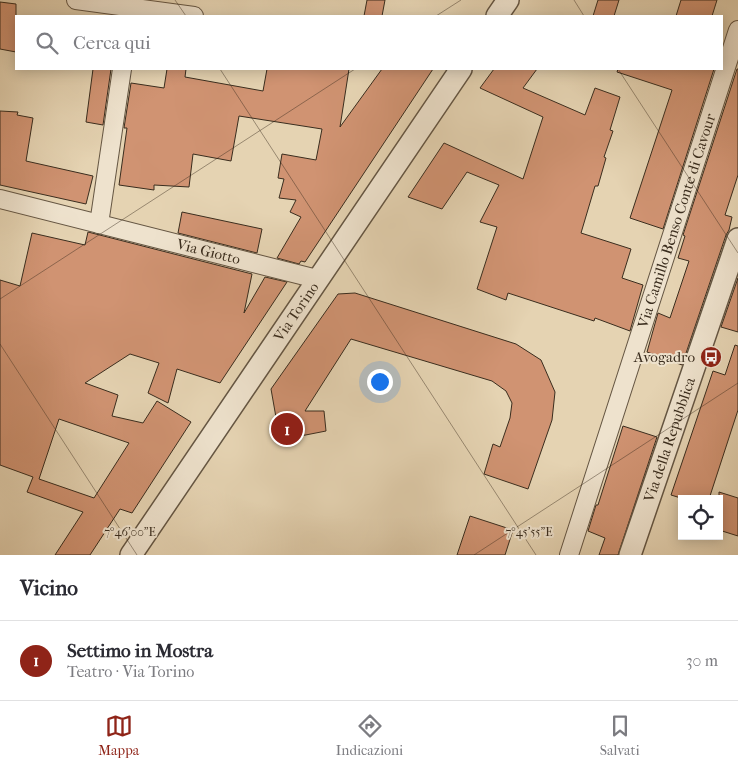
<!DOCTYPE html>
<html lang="it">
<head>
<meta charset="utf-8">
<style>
	body { margin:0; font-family:"IM FELL French Canon",serif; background:#f7f7f7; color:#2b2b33 }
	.controls { position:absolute; right:15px; bottom:15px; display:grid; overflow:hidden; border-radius:0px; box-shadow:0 2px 12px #0003 }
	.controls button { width:45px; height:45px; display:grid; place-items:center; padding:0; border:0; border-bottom:1px solid #e1e1e2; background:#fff; color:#2b2b33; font:25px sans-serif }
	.you { position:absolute; left:379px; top:381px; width:18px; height:18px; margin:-12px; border:4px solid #fff; border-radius:50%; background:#1a73e8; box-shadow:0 0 0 8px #1a73e833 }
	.badge { display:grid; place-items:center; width:32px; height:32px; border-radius:50%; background:#8f2418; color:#fff; font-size:16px; font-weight:700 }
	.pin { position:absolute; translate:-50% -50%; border:2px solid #fff; box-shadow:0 1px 5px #0006 }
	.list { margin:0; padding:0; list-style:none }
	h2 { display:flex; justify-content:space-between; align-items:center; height:65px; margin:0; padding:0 20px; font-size:21px }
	h2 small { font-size:16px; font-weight:400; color:#7c7c81 }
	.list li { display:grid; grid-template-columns:32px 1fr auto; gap:15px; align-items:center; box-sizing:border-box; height:80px; padding:0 20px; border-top:1px solid #e1e1e2 }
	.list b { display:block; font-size:19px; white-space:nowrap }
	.list p { margin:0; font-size:16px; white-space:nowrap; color:#7c7c81 }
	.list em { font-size:16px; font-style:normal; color:#7c7c81 }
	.icon { flex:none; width:28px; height:28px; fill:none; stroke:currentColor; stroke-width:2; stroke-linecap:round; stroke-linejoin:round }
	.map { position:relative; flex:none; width:738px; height:555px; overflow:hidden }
	.search { position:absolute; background:#fff; box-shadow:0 2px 12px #0003; left:15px; right:15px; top:15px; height:55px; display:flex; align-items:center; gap:12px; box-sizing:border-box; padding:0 18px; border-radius:0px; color:#7c7c81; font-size:19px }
	.sheet { height:145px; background:#fff }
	nav { display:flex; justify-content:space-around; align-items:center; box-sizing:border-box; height:70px; border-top:1px solid #e1e1e2; background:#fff; font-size:14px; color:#7c7c81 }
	nav a { display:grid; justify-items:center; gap:2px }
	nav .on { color:#8f2418 }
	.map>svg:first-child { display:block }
	.building { fill:#d09372; stroke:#3a2d1e; fill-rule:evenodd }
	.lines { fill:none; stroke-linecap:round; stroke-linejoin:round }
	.minor-casing { stroke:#655643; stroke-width:20 }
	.tertiary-casing { stroke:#655643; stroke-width:24 }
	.minor { stroke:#eee2cd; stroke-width:18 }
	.tertiary { stroke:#eee2cd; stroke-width:21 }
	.ticks { fill:none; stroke:#3a2d1e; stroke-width:1; stroke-opacity:0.45 }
	.labels { text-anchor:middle; stroke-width:4; stroke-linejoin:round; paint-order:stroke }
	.street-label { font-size:15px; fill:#3a2d1e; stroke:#eee2cd }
	.poi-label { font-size:15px; fill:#3a2d1e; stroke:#eee2cd; text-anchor:end }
	.ticks-label { font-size:12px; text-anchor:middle; fill:#3a2d1e; stroke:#eee2cd; stroke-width:4; stroke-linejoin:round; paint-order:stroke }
</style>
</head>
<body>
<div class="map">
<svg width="738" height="555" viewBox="0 0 738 555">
	<rect width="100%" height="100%" fill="#e5d3b2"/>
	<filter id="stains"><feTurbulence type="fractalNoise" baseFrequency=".004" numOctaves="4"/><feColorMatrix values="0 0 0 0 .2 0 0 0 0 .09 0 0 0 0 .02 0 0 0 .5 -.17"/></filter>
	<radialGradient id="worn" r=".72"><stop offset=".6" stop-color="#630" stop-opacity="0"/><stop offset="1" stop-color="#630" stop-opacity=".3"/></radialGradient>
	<path class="building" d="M367,0H385L382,16H364Z
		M598,0H619L614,16H593Z
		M681,0H717L712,16H676Z
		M0,2L16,4V52L0,49Z
		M93,69H111L103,125L86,122Z
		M167,69H186L185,77L263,91L267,69H349L340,127L382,69H433L305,262L301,261L299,264L277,258L301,217L290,212L296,200L279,198L284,179L278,178L282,154L316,160L322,129L239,116L231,161L193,154L189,187L154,185V190L119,185L127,128H124L131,83L164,88Z
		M494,69H537L523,88L585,115L595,88L620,97L610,130L613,131L604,157L606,158L598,186H595L581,233L631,249L622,278L643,285L630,331L595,318L594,321L508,293L506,300L477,289L497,227L480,222L499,185L467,172L442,209L408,197L444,143L523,179L543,117L480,88Z
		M618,69H714L663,229L630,218L672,90L617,72Z
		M737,69H738V175L725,215L732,217L729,230L726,235L682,365L647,352L658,313L670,318L689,261L678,258L685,236L683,235Z
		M0,111L18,112L17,115L33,118L26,161L93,176L86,204L0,185Z
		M182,212L262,229L257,253L178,233Z
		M88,232L252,274L244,313L265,277L287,282L220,383L177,369L168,403L148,393L159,363L130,354L85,383L118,395L112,416L143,423L157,401L191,422L132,513L120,509L90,555H55L83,512L27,492L33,477L0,465V280L20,286L32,233L85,245ZM59,419L129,443L94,498L39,479Z
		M738,278V332L721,327Z
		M355,293L516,344L541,360L555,392L552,420L528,489L484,474L493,444L500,447L510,418L512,403L506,391L492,381L351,339L305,411H324L326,431L280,440L271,389L338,294Z
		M735,345L738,346V410L709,499H684L671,495L713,371L725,375Z
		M623,426L657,437L618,555H599L605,538L588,531L596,505H598Z
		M719,492L738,498V536L719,530Z
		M470,516L513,530L505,555H457Z"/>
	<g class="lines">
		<g class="minor-casing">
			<g id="minor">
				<path d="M76,0L194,16"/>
				<path id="s1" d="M0,199L317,279"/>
				<path d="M99,224L122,69"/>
				<path id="s2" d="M569,555L738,30"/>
			</g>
		</g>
		<g class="tertiary-casing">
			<g id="tertiary">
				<path d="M497,16L508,0"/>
				<path id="s3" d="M131,555L461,69"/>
				<path id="s4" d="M630,555L738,239"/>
			</g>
		</g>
		<use href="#minor" class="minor"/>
		<use href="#tertiary" class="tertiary"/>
	</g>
	<path class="ticks" d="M175,0L186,16M574,0L584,16M436,16L461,0M220,69L536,555M618,69L738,253M0,299L355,69M0,344L137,555M474,555L738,383"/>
	<defs>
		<g id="bus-disc" transform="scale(1.125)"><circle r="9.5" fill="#8f2418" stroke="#eee2cd"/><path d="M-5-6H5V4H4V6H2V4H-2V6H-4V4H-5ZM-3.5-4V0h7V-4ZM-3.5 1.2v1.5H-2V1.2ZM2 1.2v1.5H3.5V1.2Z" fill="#fff"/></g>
	</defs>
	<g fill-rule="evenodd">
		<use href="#bus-disc" x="711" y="357"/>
	</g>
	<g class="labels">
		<g class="street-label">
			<text dy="5" stroke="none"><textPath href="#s2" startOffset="351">Via Camillo Benso Conte di Cavour</textPath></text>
			<text dy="5" stroke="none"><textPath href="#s1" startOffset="215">Via Giotto</textPath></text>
			<text dy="5" stroke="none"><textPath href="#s3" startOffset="294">Via Torino</textPath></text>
			<text dy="5" stroke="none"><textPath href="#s4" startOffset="122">Via della Repubblica</textPath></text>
		</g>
		<g class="poi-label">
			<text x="695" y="362">Avogadro</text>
		</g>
	</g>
	<g class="ticks-label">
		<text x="130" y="536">7°46'00"E</text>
		<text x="529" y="536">7°45'55"E</text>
	</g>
	<rect width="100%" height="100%" filter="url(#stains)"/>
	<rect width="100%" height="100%" fill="url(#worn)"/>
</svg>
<div class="controls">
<button><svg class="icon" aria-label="locate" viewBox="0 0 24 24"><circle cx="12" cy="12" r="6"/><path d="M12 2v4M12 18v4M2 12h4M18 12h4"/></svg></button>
</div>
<div class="you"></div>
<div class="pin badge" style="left:287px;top:429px">1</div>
<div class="search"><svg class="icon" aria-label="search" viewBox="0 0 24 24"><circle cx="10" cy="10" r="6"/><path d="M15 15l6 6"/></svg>Cerca qui</div>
</div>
<section class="sheet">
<h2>Vicino<small></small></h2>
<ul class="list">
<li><span class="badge">1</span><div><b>Settimo in Mostra</b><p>Teatro · Via Torino</p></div><em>30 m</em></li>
</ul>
</section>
<nav>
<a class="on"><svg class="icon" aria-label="map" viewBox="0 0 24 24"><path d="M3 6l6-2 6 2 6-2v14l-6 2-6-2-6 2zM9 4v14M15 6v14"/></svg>Mappa</a>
<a><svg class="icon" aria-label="directions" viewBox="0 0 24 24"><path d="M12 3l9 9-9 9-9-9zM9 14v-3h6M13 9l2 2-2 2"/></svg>Indicazioni</a>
<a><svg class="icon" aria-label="saved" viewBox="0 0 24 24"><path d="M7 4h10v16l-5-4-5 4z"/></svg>Salvati</a>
</nav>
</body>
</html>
